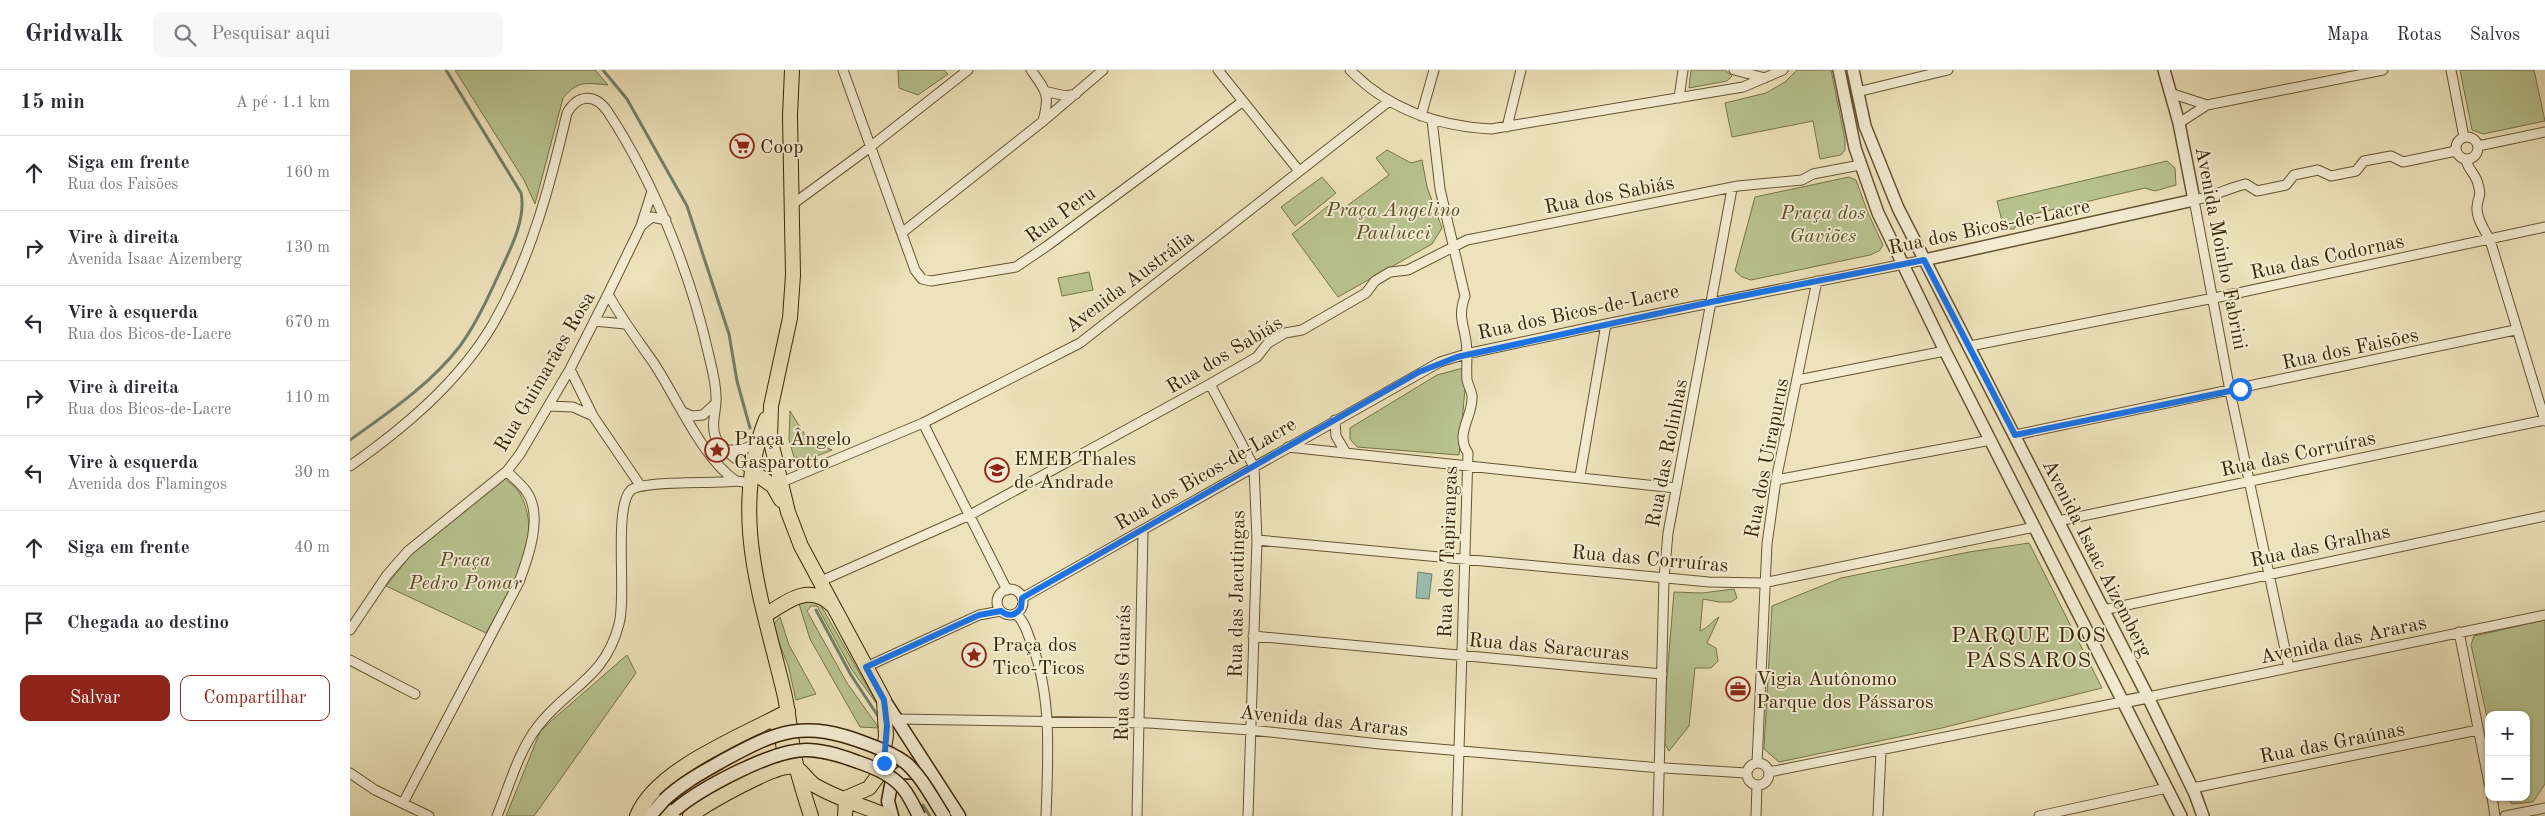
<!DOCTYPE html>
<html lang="pt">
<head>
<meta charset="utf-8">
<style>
	body { margin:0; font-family:"Old Standard TT",serif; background:#f7f7f7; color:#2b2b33 }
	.controls { position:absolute; right:15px; bottom:15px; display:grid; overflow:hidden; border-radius:10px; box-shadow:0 1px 4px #0004 }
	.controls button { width:45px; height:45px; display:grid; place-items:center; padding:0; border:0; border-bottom:1px solid #e1e1e2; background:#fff; color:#2b2b33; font:25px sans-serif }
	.stop { position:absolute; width:15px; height:15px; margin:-11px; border:4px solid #1a73e8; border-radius:50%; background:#fff }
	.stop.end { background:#1a73e8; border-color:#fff; box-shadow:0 1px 5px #0008 }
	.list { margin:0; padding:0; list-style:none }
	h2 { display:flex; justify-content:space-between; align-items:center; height:65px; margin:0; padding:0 20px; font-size:21px }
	h2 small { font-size:16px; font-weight:400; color:#7c7c81 }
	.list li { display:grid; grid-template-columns:32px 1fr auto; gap:15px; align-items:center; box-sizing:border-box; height:75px; padding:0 20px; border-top:1px solid #e1e1e2 }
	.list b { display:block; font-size:19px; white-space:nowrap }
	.list p { margin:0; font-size:16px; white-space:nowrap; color:#7c7c81 }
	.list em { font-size:16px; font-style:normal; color:#7c7c81 }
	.actions { display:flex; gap:10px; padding:15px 20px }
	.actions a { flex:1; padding:11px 0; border:1px solid #8f2418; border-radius:10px; text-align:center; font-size:18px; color:#8f2418 }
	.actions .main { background:#8f2418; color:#fff }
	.icon { flex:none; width:28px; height:28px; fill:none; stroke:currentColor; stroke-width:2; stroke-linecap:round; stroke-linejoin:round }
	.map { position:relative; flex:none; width:2195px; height:746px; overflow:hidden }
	header { display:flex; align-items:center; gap:30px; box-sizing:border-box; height:70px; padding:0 25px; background:#fff; border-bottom:1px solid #e1e1e2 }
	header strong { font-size:24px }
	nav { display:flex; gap:28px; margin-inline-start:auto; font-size:18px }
	.search { width:350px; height:45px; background:#f7f7f7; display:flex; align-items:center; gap:12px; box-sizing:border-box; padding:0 18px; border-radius:10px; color:#7c7c81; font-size:19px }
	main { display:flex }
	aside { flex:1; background:#fff }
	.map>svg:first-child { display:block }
	.green { fill:#b8c390; stroke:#78744a }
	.water { fill:#99bead; stroke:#738069 }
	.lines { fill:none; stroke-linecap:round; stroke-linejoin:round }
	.stream { stroke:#738069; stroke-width:3 }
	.minor-casing { stroke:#665431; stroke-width:11 }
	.tertiary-casing { stroke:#665431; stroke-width:14 }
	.secondary-casing { stroke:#392403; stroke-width:15 }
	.primary-casing { stroke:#392403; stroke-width:16 }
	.minor { stroke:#f3ecd3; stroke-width:9 }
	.tertiary { stroke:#f3ecd3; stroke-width:11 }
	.secondary { stroke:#f3ecd3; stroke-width:12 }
	.primary { stroke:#ede2bb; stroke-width:14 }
	.secondary-bridge-casing { stroke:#392403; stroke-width:15; stroke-linecap:butt }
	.secondary-bridge { stroke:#f3ecd3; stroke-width:12 }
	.route { stroke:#1a73e8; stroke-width:6 }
	.labels { text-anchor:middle; stroke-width:4; stroke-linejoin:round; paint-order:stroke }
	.poi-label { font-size:20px; fill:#392403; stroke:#f3ecd3; text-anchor:start }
	.street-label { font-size:20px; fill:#392403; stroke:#f3ecd3 }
	.park-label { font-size:20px; font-style:italic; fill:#594c26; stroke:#f3ecd3 }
	.quarter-label { font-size:22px; letter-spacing:1px; fill:#392403; stroke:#f3ecd3 }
</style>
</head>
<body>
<header>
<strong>Gridwalk</strong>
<div class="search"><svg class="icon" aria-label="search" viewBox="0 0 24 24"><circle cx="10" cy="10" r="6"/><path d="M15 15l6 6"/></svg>Pesquisar aqui</div>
<nav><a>Mapa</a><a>Rotas</a><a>Salvos</a></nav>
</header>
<main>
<aside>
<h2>15 min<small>A pé · 1.1 km</small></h2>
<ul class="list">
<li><svg class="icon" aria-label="ahead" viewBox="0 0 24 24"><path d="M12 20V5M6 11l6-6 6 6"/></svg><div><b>Siga em frente</b><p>Rua dos Faisões</p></div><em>160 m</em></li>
<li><svg class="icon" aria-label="right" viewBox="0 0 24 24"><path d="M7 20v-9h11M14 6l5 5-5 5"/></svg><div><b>Vire à direita</b><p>Avenida Isaac Aizemberg</p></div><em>130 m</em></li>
<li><svg class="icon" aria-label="left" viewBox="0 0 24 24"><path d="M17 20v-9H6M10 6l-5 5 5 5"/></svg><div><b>Vire à esquerda</b><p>Rua dos Bicos-de-Lacre</p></div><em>670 m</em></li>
<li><svg class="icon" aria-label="right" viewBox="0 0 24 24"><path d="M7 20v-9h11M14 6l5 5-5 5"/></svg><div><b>Vire à direita</b><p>Rua dos Bicos-de-Lacre</p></div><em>110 m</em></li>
<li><svg class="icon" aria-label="left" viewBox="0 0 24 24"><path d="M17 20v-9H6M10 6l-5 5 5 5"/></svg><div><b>Vire à esquerda</b><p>Avenida dos Flamingos</p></div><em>30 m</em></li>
<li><svg class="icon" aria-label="ahead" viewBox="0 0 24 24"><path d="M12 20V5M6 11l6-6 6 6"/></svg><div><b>Siga em frente</b></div><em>40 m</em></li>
<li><svg class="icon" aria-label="arrive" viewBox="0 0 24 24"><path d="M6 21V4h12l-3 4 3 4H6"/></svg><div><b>Chegada ao destino</b></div></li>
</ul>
<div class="actions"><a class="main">Salvar</a><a>Compartilhar</a></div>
</aside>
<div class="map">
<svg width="2195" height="746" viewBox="0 0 2195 746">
	<rect width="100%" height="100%" fill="#ede2bb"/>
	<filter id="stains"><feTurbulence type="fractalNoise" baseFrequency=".004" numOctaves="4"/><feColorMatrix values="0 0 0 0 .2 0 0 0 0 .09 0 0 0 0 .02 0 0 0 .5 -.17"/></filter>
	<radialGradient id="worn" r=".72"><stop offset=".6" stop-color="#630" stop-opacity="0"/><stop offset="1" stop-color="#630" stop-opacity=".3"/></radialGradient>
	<path class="green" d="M105,0H245L258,15C236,13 228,10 213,28L185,134L174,110Z
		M548,0H594L598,4L568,25L549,18Z
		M1341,0H1375L1382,6L1377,11L1339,18Z
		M1447,0H1481L1495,70V80L1491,85L1470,89L1463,51L1382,67L1375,33L1416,23L1435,12Z
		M2110,0H2184L2195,51L2133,64L2122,60Z
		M1037,80L1061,93L1072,90L1077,117L1092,158L1082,174L988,227L942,164L986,130L994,138L1039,105L1026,88Z
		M1817,91L1825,98L1826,115L1805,121L1795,118L1671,147L1664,159H1654L1647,131Z
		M972,107L986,123L945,156L931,137Z
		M1499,107L1506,110L1518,143L1533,175L1529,181L1520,185L1401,210L1392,207L1385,201L1405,127Z
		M739,202L743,220L712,226L708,208Z
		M1117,297L1109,385L1007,377L1000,369V358L1087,305Z
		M440,341L457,368L482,380L454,391L444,387L439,370Z
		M154,408C160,413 167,418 170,424C196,472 158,523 136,563L36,516L65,480Z
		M1679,473L1752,618L1592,658L1429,692L1414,679L1422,536L1491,508L1619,482Z
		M1384,519L1387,528L1381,532H1369L1353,529L1350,561C1358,558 1361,552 1369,547L1357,573L1366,578L1368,591L1361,598H1345L1339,656L1319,681L1314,673L1313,654L1324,522L1352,523Z
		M465,529L470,534L529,637L502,600L467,536H461L457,541L497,613L529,658L510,657L460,569L449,534Z
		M430,547L439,575L466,624L446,630L438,595L429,573L424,554Z
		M2195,550V714L2183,732L2162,734L2156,727H2176V645H2139V656L2121,575L2124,566Z
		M277,585L286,603L184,746H156L190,662L200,652Z"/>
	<path class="water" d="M1068,502L1082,504L1079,529L1066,528Z"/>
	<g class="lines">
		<path class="stream" d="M253,0L277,29L337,136L379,264L387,311L400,358
			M0,370C39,342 81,314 110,276C128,251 140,223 153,195C163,174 176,146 171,123L96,0
			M466,540L501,605L528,646
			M573,735L580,746"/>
		<g class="minor-casing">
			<path id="minor" d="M493,0L565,200L572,209L581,211L666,197L697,176L892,32
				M681,0C697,22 700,25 693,51
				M868,0L949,101
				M1000,0C1038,39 1086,56 1141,59L1393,17L1433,0
				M1384,0L1415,8
				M2101,0L2114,67
				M698,22L716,26L726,24
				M1507,22L1598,0
				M1820,23L1857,35
				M1329,28L1333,0
				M1071,46L1084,0
				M1082,50L1090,119L1115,226C1108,246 1113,251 1116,271C1118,284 1116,297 1117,310C1118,315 1121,320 1122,325C1124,346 1104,363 1118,383L1107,746
				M1829,53L1857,35L2033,0
				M1157,57L1171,0
				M2106 78a11 11 0 1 1 22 0a11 11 0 1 1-22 0Z
				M2128,76L2195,62
				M2116,90C2118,100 2126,104 2128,114C2132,128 2128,125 2127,137C2126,148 2135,161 2140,170L2195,351
				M443,134L515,81L618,0
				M291,156L302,147L316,150
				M553,162L692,52L753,0
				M258,224C271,248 287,269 303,292C326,326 352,388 386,411
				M244,251L275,254
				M1620,276L1874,226L2195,157
				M220,299L243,346L290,415
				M1448,310L1595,281
				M860,314L904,397L907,470L898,746
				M199,336L223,337L243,346
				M333,342L342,346L353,345L366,333
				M985,350L986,366L996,383
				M573,353L657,520
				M1665,365L2165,260
				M938,377L1326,418
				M377,380H391L408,373
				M0,396C54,358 109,312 143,254C181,188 200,116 217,43C228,24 245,23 258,42C304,112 341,204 359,286C362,299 366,313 366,327C367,340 360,355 366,368C372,381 391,392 402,401
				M1230,406L1256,254
				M1426,410L1641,370
				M432,412L573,353L730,273L1038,32
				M1708,451L2195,350
				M907,470L1359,512L1413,513L1685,457
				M471,511L620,445L860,314L907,287L918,273L935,263L952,260L1016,223L1025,211L1040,202L1058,200L1117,170L1388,116L1452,110L1463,104L1510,95
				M647 532a13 13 0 1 1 26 0a13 13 0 1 1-26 0Z
				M672,528L1090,292L1116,284L1256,254L1574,190
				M1753,540L2195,446
				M666,544C673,550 676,558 679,567C703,623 698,686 696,746
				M0,560L37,505L58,481L157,401L170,384L220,299L258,224L291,156L302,121
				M2109,562L2139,713
				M903,566L1312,604
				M0,590L65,624
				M516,597L629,545L651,541
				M1939,598L1880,321L1844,130C1864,127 1877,118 1896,114L1907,121L1936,115L1944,105L1968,100L1981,106L2006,101L2014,91L2041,86L2053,92L2106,81
				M1798,627L2195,545
				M547,649L799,653L901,660L1030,674L1299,697L1396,703
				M1397 704a11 11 0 1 1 22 0a11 11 0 1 1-22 0Z
				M1407,693L1417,474L1426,410L1467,211
				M1419,702L1772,632
				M0,703L25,720L79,746
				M1843,718L2128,660
				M2142,727L2145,746
				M53,733L169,512C178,488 194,445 176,421C171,414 163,408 157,401
				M147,746C159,717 168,682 188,656C218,617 255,609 269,554C277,525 263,437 281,420C293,410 366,414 386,411L401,413
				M787,746L793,461
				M1308,746L1314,508L1318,463L1382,119
				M1406,746L1407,715
				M1528,746L1531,681
				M1689,746L1817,718
				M2155,746L2195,738"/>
		</g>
		<g class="tertiary-casing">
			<path id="tertiary" d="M1489,0L1505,78L1528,143L1595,281L1831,746
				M1503,0L1515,56L1548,138L1798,627L1845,724L1853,746
				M1574,190L1844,130L1829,53L1814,0
				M1772,632L1798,627"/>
		</g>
		<g class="secondary-casing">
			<path id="secondary" d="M534,630L609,746
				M300,746L314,730
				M542,746L538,731L542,710L552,702L572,703"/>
		</g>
		<g class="primary-casing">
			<path id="primary" d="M442,0L440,46L443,205L440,248L421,336L420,368L438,442L451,476L534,630L536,666L530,703L519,718L496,728
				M416,349C378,445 413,532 435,627C440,651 441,675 447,699C451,715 456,730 461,746
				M402,401L423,416L431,430
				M416,545C437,531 460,513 482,535
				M421,650C434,658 436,683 431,696
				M287,746C306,698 395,665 438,641
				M340,746C356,734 425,694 443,697C451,698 458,712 466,716C488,729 514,736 537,746
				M495,746L496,728"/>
		</g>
		<use href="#minor" class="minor"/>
		<use href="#tertiary" class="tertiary"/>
		<use href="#secondary" class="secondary"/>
		<use href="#primary" class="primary"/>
		<g class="secondary-bridge-casing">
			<path id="secondary-bridge" d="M314,730C332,713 353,702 374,690C429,660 454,650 515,673C529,678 544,684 556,693C572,707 583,729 594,746
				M325,740C351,718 422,680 456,680C474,680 492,686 508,692C523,697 538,703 549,714C558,722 563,735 569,746"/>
		</g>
		<use href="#secondary-bridge" class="secondary-bridge"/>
	</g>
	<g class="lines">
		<path class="route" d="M534,693L537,656L534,630L516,597L629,545L651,541C658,547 665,546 671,538L672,528L1069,302L1107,287L1361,232L1574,190L1665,365L1890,319"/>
	</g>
	<defs>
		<g id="supermarket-ring" transform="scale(1.25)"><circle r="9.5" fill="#f3ecd3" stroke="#8f2418" stroke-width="1.5"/><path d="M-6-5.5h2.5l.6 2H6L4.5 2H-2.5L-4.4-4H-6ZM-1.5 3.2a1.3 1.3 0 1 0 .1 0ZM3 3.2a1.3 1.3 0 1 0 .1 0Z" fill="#8f2418"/></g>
		<g id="sight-ring" transform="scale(1.25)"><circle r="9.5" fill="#f3ecd3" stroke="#8f2418" stroke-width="1.5"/><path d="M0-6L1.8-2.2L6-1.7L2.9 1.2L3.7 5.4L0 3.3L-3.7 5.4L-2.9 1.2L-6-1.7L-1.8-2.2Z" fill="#8f2418"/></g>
		<g id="school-ring" transform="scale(1.25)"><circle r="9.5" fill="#f3ecd3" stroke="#8f2418" stroke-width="1.5"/><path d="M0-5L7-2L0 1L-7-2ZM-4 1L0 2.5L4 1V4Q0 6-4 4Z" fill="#8f2418"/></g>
		<g id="office-ring" transform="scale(1.25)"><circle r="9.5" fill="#f3ecd3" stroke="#8f2418" stroke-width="1.5"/><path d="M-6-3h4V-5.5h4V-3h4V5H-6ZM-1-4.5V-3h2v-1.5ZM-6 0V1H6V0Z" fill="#8f2418"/></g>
	</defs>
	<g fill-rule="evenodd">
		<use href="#supermarket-ring" x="392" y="76"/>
		<use href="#sight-ring" x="367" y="380"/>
		<use href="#school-ring" x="647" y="400"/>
		<use href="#sight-ring" x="624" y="585"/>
		<use href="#office-ring" x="1388" y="619"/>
	</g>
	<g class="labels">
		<g class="poi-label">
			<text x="410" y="83">Coop</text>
			<text x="384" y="375">Praça Ângelo<tspan x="384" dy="23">Gasparotto</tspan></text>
			<text x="664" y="395">EMEB Thales<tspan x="664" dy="23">de Andrade</tspan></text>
			<text x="642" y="581">Praça dos<tspan x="642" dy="23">Tico-Ticos</tspan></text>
			<text x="1406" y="615">Vigia Autônomo<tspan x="1406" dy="23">Parque dos Pássaros</tspan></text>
		</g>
		<g class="street-label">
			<text transform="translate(1259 124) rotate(-11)" y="7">Rua dos Sabiás</text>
			<text transform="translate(710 144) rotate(-36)" y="7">Rua Peru</text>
			<text transform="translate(1639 156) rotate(-12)" y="7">Rua dos Bicos-de-Lacre</text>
			<text transform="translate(1872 178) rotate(79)" y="7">Avenida Moinho Fabrini</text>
			<text transform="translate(1977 186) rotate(-12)" y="7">Rua das Codornas</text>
			<text transform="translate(779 211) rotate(-37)" y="7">Avenida Austrália</text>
			<text transform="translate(1228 241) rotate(-12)" y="7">Rua dos Bicos-de-Lacre</text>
			<text transform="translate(2000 278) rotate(-12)" y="7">Rua dos Faisões</text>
			<text transform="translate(874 284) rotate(-31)" y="7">Rua dos Sabiás</text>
			<text transform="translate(194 301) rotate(-60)" y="7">Rua Guimarães Rosa</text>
			<text transform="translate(1316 383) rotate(-79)" y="7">Rua das Rolinhas</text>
			<text transform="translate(1948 383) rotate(-12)" y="7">Rua das Corruíras</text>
			<text transform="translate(1416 388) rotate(-79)" y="7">Rua dos Uirapurus</text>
			<text transform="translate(855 403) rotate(-30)" y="7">Rua dos Bicos-de-Lacre</text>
			<text transform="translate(1970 475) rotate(-12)" y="7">Rua das Gralhas</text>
			<text transform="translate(1097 482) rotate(-88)" y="7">Rua dos Tapirangas</text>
			<text transform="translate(1300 488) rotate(5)" y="7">Rua das Corruíras</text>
			<text transform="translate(1748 488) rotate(63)" y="7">Avenida Isaac Aizemberg</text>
			<text transform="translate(886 524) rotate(-89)" y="7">Rua das Jacutingas</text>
			<text transform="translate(1993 569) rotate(-12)" y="7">Avenida das Araras</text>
			<text transform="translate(1199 576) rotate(5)" y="7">Rua das Saracuras</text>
			<text transform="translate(772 603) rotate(-89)" y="7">Rua dos Guarás</text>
			<text transform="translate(974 650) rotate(6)" y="7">Avenida das Araras</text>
			<text transform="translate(1982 672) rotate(-11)" y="7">Rua das Graúnas</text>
		</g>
		<g class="park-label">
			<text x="1043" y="146">Praça Angelino<tspan x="1043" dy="23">Paulucci</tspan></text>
			<text x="1473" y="149">Praça dos<tspan x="1473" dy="23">Gaviões</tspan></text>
			<text x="115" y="496">Praça<tspan x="115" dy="23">Pedro Pomar</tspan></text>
		</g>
		<g class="quarter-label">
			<text x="1679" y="572">PARQUE DOS<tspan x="1679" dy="25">PÁSSAROS</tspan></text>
		</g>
	</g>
	<rect width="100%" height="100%" filter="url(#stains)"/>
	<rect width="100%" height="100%" fill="url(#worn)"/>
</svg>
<div class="controls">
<button>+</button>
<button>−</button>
</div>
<div class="stop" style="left:1890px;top:319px"></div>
<div class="stop end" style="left:534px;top:693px"></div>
</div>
</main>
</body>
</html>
